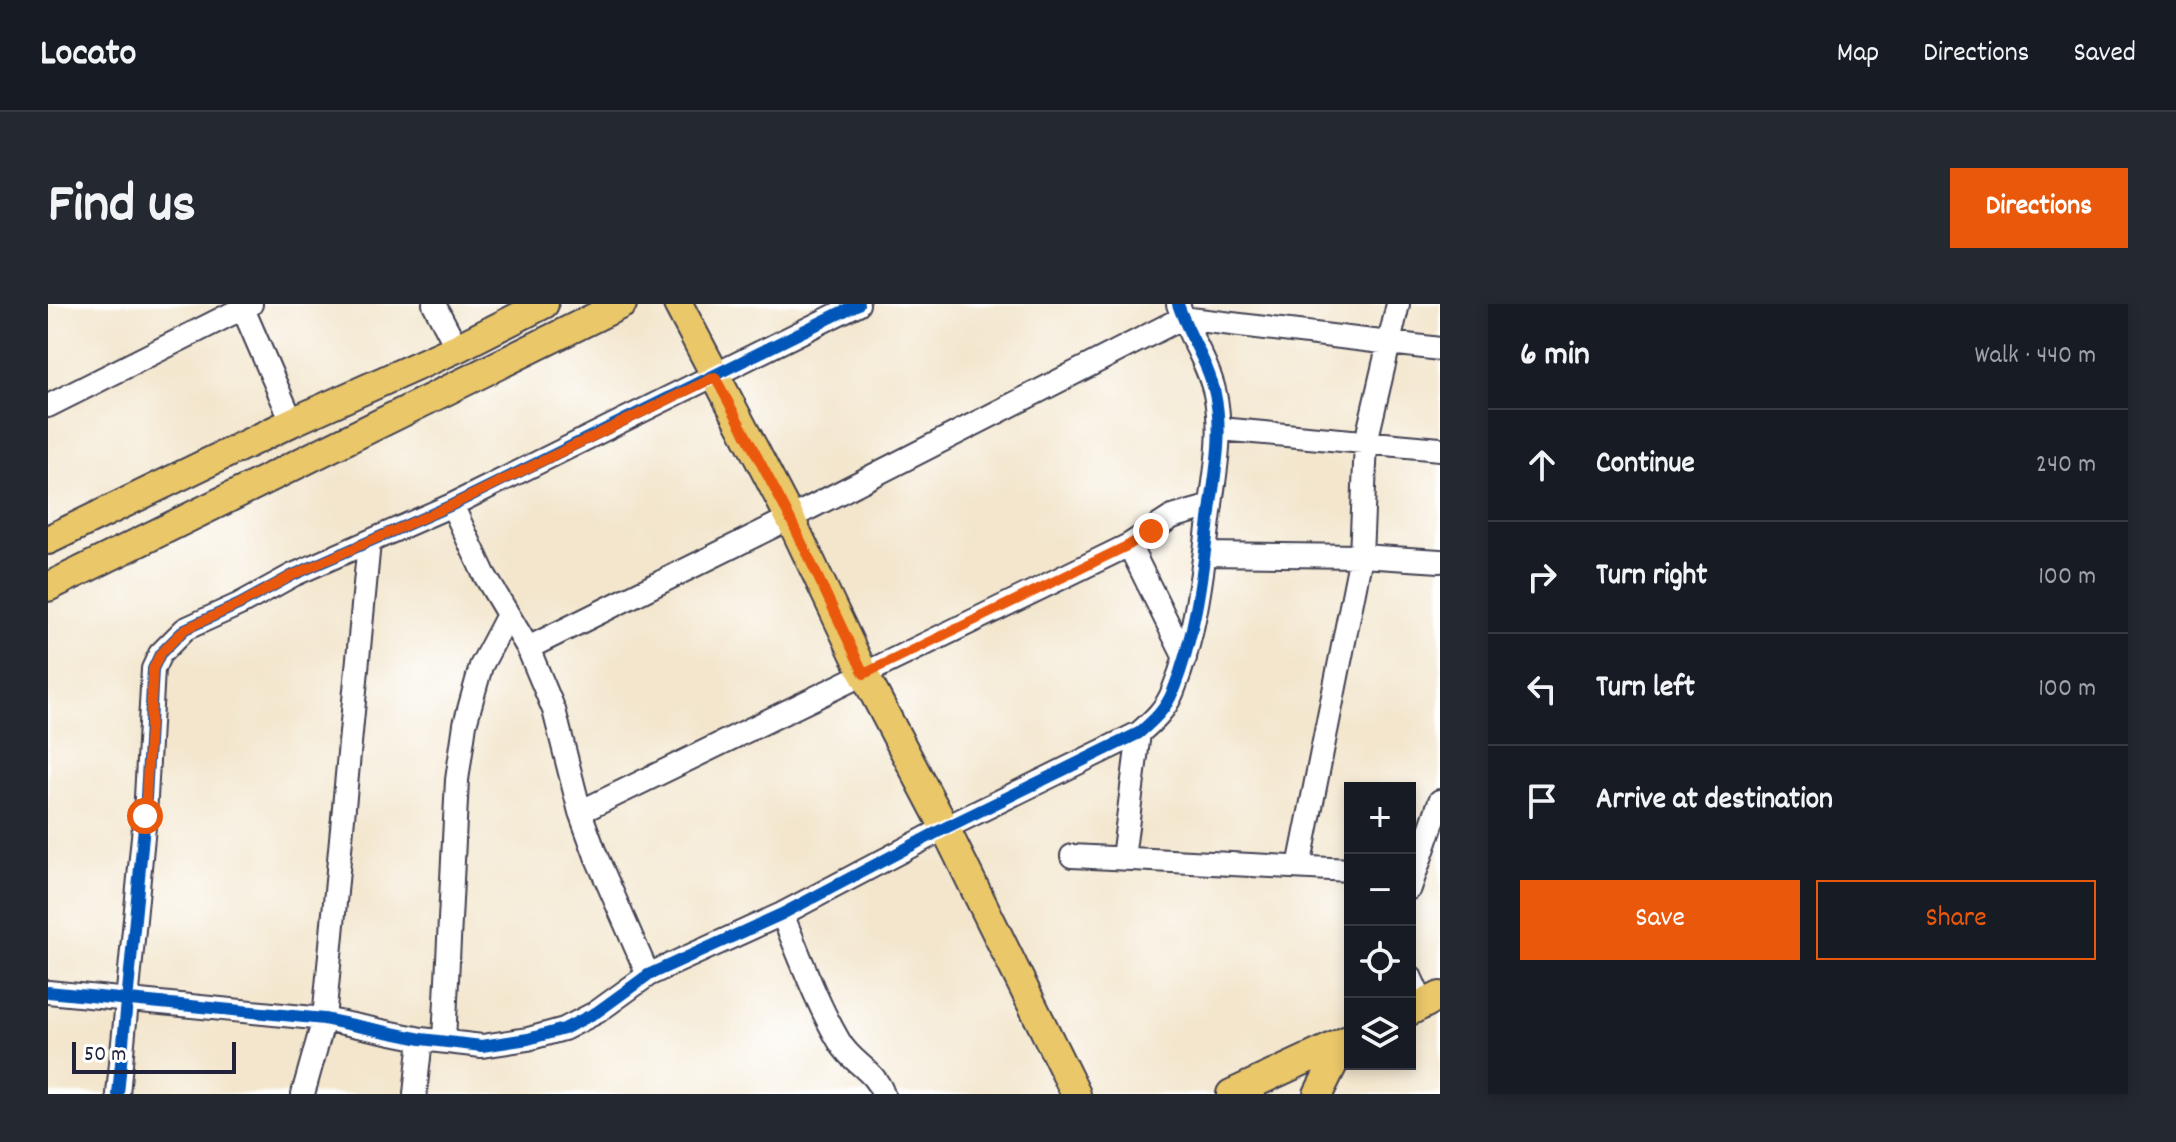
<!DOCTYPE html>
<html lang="en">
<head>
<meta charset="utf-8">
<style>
	body { margin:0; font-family:Dekko,sans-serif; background:#242831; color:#f1f3f6 }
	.controls { position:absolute; right:24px; bottom:24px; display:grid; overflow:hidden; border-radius:0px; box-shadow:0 4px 12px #0003 }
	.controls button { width:72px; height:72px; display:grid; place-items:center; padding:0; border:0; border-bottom:2px solid #363941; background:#171b24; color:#f1f3f6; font:40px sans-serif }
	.scale { position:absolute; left:24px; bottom:20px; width:164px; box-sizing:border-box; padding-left:8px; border:4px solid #22223b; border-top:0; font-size:22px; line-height:28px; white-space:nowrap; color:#22223b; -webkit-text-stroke:6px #fff; paint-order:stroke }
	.stop { position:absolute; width:24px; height:24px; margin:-18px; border:6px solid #ea580c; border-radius:50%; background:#fff }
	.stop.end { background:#ea580c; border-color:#fff; box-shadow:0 2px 8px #0008 }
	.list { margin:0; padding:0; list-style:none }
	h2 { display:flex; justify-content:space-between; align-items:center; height:104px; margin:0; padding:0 32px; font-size:34px }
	h2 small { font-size:26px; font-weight:400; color:#9ea1a6 }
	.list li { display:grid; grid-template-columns:52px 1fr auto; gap:24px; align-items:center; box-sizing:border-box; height:112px; padding:0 32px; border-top:2px solid #363941 }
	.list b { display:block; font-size:30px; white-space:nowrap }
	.list em { font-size:26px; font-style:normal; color:#9ea1a6 }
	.actions { display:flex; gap:16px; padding:24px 32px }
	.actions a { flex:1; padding:18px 0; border:2px solid #ea580c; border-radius:0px; text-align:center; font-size:28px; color:#ea580c }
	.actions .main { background:#ea580c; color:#fff }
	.icon { flex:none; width:44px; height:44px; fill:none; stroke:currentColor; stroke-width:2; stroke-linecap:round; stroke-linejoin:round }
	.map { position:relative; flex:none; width:1392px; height:790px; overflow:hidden; border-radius:0px }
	header { display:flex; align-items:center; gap:48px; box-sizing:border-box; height:112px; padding:0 40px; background:#171b24; border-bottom:2px solid #363941 }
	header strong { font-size:38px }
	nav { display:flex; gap:44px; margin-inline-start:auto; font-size:28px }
	.intro { display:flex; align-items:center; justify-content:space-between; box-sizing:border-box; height:192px; padding:0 48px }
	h1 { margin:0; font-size:56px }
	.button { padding:20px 36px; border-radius:0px; background:#ea580c; color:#fff; font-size:28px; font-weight:700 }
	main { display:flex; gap:48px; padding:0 48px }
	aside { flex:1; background:#171b24; border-radius:0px; box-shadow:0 4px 12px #0003 }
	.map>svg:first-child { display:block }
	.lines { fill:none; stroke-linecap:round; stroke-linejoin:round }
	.minor-casing { stroke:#413f51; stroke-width:26 }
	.major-casing { stroke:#413f51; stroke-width:32 }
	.minor { stroke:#fff; stroke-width:22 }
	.major { stroke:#eac769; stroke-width:28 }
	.cycleway-casing { stroke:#fff; stroke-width:17 }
	.cycleway { stroke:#0057b8; stroke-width:12 }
	.route { stroke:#ea580c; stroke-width:10 }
</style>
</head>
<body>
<header>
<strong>Locato</strong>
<nav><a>Map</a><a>Directions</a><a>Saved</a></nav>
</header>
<div class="intro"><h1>Find us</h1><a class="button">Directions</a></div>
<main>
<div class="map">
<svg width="1392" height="790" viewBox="0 0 1392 790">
	<rect width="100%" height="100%" fill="#fff"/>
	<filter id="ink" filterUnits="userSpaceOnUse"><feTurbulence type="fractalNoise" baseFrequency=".0125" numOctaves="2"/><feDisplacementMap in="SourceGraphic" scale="16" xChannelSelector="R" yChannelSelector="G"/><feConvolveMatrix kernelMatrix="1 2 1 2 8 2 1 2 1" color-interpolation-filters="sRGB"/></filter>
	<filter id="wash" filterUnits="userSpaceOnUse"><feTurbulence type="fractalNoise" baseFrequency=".006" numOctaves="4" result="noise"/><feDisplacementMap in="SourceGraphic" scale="32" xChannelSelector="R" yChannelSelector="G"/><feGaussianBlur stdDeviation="1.8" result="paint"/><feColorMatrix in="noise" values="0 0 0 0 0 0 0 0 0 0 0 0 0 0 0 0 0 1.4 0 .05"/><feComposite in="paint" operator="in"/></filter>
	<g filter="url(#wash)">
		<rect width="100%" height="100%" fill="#f3e6cd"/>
	</g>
	<g filter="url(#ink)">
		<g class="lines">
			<g class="minor-casing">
				<path id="minor" d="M193,0L244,118
					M386,0L409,44
					M0,102L203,0
					M1172,125L1392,145
					M404,201L436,270L480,344L506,406L532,508L548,552L600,671
					M1081,241L1137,354
					M1158,250L1313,252L1392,257
					M480,344L742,214L1134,14L1392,45
					M532,508L1081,241L1124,213L1163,202
					M1024,552L1302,566
					M1075,554L1091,429
					M1251,563L1313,252L1318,138L1350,0
					M1362,584L1392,497
					M734,610C752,652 768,698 791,737C803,759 827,766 835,790
					M1362,672L1375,701
					M0,688L276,715L373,735L434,742L480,735L516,725L549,708L600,671L734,610L897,524L1091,429C1106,416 1118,405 1125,387C1149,328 1155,262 1163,200C1168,164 1175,127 1167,90C1160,58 1140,31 1130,0
					M396,736L409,476L417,420L433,362L460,311
					M70,790L97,512L105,365L112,350L137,325L192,300L245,271L404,201L810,0
					M255,790L276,715L321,238
					M367,790L373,735"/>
			</g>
			<g class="major-casing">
				<path id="major" d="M630,0L742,214L816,370L897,524L1028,790
					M0,236L244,118L409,44L496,0
					M0,283L574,0
					M1362,707L1392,692
					M1183,790L1302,735
					M1270,790L1296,738"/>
			</g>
			<use href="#minor" class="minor"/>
			<use href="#major" class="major"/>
			<g class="cycleway-casing">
				<path id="cycleway" d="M0,688L276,715L373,735L434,742L480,735L516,725L549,708L600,671L734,610L897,524L1091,429C1106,416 1118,405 1125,387C1149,328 1155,262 1163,200C1168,164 1175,127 1167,90C1160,58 1140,31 1130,0
					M70,790L97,512L105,365L112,350L137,325L192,300L245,271L404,201L810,0"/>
			</g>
			<use href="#cycleway" class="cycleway"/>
		</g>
	</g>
	<g class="lines" filter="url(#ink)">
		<path class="route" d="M97,512L105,365L112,350L137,325L192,300L245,271L404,201L667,73L742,214L816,370L1081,241L1103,227"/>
	</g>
</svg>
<div class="controls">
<button>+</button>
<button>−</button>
<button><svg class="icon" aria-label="locate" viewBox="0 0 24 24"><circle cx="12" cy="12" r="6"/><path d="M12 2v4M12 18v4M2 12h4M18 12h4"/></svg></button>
<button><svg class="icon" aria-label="layers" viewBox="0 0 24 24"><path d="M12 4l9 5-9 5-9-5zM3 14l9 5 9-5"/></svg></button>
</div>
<div class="scale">50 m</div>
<div class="stop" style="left:97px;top:512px"></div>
<div class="stop end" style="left:1103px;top:227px"></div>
</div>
<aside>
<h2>6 min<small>Walk · 440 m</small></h2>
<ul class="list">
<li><svg class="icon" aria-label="ahead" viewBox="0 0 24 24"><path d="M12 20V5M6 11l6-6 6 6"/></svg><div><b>Continue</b></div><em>240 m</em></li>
<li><svg class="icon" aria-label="right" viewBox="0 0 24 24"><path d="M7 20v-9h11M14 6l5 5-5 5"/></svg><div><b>Turn right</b></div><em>100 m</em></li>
<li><svg class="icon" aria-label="left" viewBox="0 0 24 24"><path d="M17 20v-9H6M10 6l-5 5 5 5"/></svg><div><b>Turn left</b></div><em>100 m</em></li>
<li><svg class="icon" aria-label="arrive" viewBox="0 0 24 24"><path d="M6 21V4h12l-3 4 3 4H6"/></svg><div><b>Arrive at destination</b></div></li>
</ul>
<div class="actions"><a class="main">Save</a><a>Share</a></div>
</aside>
</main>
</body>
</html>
